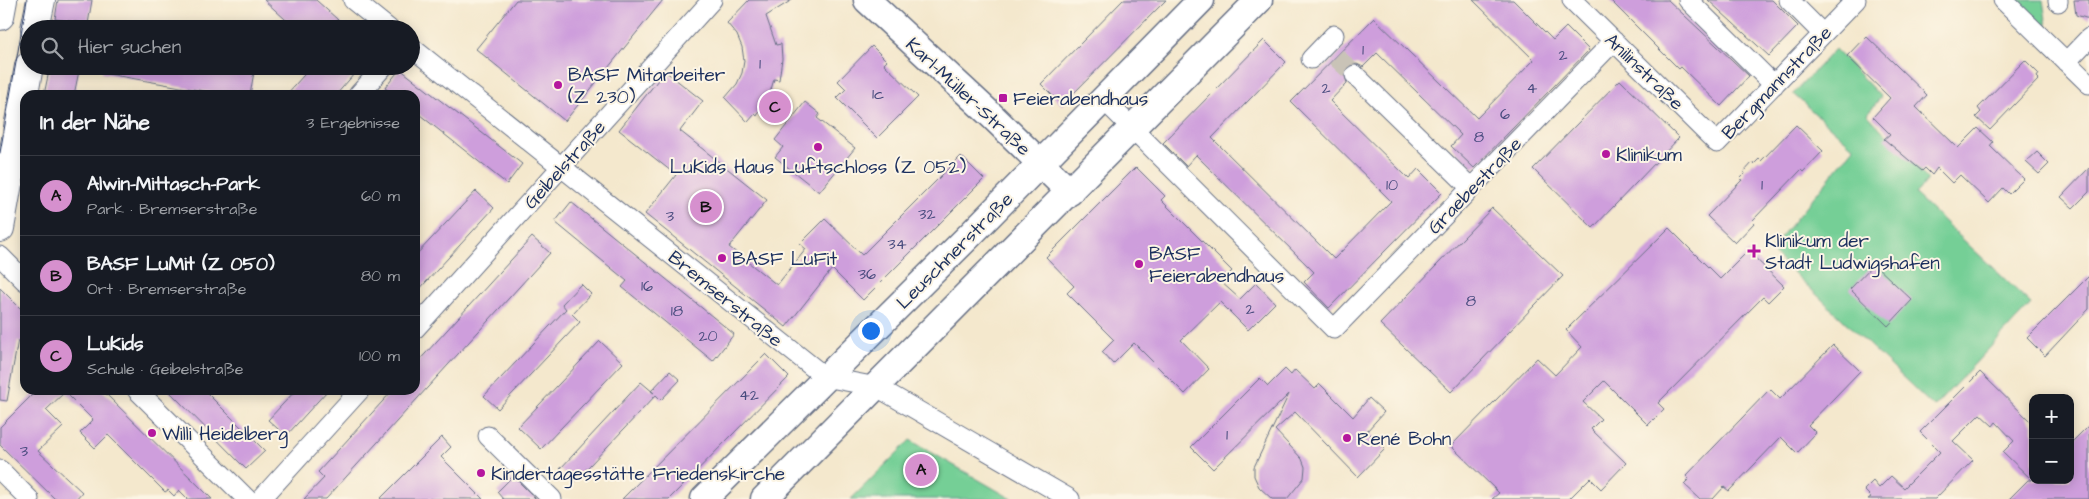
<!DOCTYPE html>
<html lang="de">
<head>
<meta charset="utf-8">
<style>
	body { margin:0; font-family:"Architects Daughter",sans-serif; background:#242831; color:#f1f3f6 }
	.controls { position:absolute; right:15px; bottom:15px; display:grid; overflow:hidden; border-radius:10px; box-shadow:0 2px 12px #0003 }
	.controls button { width:45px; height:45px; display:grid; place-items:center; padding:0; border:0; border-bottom:1px solid #363941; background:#171b24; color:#f1f3f6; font:25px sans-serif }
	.you { position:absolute; left:870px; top:330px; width:18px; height:18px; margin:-12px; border:4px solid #fff; border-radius:50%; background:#1a73e8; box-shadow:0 0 0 8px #1a73e833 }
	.badge { display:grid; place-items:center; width:32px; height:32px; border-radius:50%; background:#d690ce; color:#111; font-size:16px; font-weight:700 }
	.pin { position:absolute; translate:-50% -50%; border:2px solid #fff; box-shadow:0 1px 5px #0006 }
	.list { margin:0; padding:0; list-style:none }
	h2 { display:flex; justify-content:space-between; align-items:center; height:65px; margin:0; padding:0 20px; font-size:21px }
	h2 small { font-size:16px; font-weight:400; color:#9ea1a6 }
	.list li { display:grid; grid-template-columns:32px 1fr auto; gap:15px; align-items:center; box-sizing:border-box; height:80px; padding:0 20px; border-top:1px solid #363941 }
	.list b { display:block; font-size:19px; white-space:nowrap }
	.list p { margin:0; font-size:16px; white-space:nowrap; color:#9ea1a6 }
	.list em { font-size:16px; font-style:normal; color:#9ea1a6 }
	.icon { flex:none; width:28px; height:28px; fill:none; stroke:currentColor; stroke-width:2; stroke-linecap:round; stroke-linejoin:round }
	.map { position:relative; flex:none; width:2089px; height:499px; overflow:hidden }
	.search { position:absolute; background:#171b24; box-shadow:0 2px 12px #0003; left:20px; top:20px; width:400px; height:55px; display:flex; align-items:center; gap:12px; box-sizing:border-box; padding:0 18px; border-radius:28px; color:#9ea1a6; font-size:19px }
	.panel { position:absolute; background:#171b24; box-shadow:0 2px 12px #0003; left:20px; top:90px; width:400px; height:305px; border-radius:15px }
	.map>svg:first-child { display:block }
	.green { fill:#75cf96; stroke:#487f7a }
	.building { fill:#ce9edc }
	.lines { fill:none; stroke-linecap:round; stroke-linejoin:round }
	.street-tunnel { stroke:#c9c3b7; stroke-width:19; stroke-dasharray:19 9; stroke-linecap:butt }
	.street-casing { stroke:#677085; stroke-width:21 }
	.secondary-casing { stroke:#677085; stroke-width:29 }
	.primary-casing { stroke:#677085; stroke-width:30 }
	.street { stroke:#fff; stroke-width:19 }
	.secondary { stroke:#fff; stroke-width:26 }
	.primary { stroke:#fff; stroke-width:28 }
	.tram { stroke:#1b2f5e; stroke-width:1 }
	.poi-dot { fill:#b5179e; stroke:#fcf5e5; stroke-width:2 }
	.labels { text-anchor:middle; stroke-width:4; stroke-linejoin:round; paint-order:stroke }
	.number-label { font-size:16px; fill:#484b7e }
	.street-label { font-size:19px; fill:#1b2f5e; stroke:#fcf5e5 }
	.poi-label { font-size:19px; fill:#1b2f5e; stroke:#fcf5e5; text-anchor:start }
</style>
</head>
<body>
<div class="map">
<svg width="2089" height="499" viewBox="0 0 2089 499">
	<rect width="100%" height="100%" fill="#fcf5e5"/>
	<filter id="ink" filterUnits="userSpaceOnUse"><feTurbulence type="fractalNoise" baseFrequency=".02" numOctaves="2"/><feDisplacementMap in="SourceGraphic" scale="10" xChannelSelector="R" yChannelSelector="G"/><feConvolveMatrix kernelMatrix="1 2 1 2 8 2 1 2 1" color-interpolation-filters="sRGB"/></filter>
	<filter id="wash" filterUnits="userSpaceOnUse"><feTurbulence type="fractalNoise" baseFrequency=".0096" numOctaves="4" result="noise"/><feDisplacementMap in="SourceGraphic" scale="20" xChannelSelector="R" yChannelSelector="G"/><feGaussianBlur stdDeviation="1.12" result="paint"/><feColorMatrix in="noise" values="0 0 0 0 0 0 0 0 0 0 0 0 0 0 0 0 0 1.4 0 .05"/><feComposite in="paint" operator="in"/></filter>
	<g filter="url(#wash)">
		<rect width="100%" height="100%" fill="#f4e8cd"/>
		<path class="green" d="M2014,0H2043L2048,33Z
			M1835,49L1881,97L1867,114L1928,180L1915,194L2031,304L1934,407L1770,250L1854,148L1793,94Z
			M910,440L1012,499H851Z"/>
		<g id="blocks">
			<path class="building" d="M58,0H92L88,24L55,19Z
				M264,0H316L348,29H296Z
				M516,0H663L565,121L476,49Z
				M749,0H792L766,16L776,45L781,44L782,59L779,80L774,79L770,93L757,116L755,114L748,122L725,98L737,84L742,73L744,61L742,47L737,35L727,23Z
				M1123,0H1166L1062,105L1041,84Z
				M1473,0H1513L1553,40L1566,27L1589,50L1474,168L1451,146L1461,135L1377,53L1363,67L1357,64L1347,67L1344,73L1347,83L1330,101L1409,179L1418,169L1442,193L1329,308L1304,282L1314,272L1196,155L1186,166L1163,143L1264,40L1286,62L1212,138L1334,259L1391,201L1291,102L1374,18L1477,118L1534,60Z
				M1610,0H1668L1749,76L1721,106L1681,67L1679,69Z
				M1708,0H1772L1798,26L1769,56Z
				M2074,0H2089V19L2076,15Z
				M1866,36L1927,95L1916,107L1958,148L1978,128L1993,142L1990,146L2024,179L2009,194L2003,188L1989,203L1960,175L1952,183L1937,168L1932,175L1925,168L1922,171L1884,139L1890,134L1873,117L1890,98L1847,56Z
				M872,46L887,61L884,64L918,97L877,138L837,98L846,89L838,81Z
				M2025,60L2039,74L2037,77L2039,79L1990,130L1976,117L1981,112L1978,108Z
				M50,66H80L74,95H44Z
				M103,66H255L250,95H226L102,73Z
				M312,66H361L336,95H286Z
				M400,69L522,164L507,184L415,111V95H394L385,88Z
				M665,71L703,101L680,131L767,200L729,247L777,285L806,249L800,244L825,219L862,255L961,156L984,179L863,300L832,269L786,327L645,214L676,175L619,130Z
				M1620,80L1679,138L1593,228L1533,169Z
				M805,102L820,114L817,118L855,148L819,192L775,157L783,147L775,140Z
				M1796,125L1823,151L1803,172L1801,170L1753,220L1755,222L1735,243L1707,216L1742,180L1740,179L1745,174L1744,172L1753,162L1754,164L1759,159L1761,161Z
				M2037,152L2049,164L2039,174L2026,162Z
				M1136,167L1165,196L1161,200L1232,271L1221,282L1240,299L1256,283L1275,303L1248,330L1220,302L1181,340L1209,369L1185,394L1134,343L1113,364L1102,352L1114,340L1067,293L1074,286L1046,257Z
				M2089,168V192L2073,208L2061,197Z
				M476,191L494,208L415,294V256Z
				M571,202L734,334L713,361L622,287L627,281L555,222Z
				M1492,208L1563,276L1451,392L1380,324Z
				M1669,228L1720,279L1748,251L1784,286L1768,302L1763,297L1658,403L1664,409L1648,425L1604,381L1583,402L1601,419L1591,429L1626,463L1601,489L1590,478L1569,499H1492L1499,493L1451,446L1537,358L1555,375L1582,347L1566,330Z
				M532,237L550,253L326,499H304L324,478L318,472L393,390H415V365Z
				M1874,264L1912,300L1888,326L1850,289Z
				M2089,276V309L2045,356L2027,338Z
				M581,284L591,294L572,314L580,322L498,409L484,396L566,309L562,304Z
				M0,288L25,313V348L18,340L7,401L0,400Z
				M600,341L623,363L541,449L518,427Z
				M1833,345L1860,371L1808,425L1816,433L1797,453L1781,437L1729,491L1724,487L1713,499H1700L1684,484L1689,479L1686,476L1770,389L1780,399Z
				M766,354L789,377L672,496L669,499H622Z
				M1285,369L1291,375L1295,370L1315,389L1320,384L1353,417L1369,398L1384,412L1367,431L1385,449L1358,477L1295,412L1275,430L1302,459L1305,467L1304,478L1287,499H1272L1259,487L1254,476V467L1289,394L1213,469L1191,447L1260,378L1268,386Z
				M670,371L680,380L661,400L656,395L574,482L560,469L641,382L654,393L651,391Z
				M1980,372L2033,424V480H2070V444L2089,425V499H2009L2028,480H2032L2003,452L2014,441L1996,422L1993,426L1980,414L1953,441L1973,460L1935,499H1868L1871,497L1864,490L1873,481L1879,488L1891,476L1904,488L1940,452L1920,432Z
				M37,390H102L212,499H188L179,490L174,496L168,490L165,492L108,435L95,448L80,433L93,420L65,392L46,410L63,427L38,451L82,492L76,499H55L0,445V427Z
				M168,390H204L265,451L246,469Z
				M296,390H328L286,436L268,420Z
				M442,437L451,447L441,457L483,499H380Z
				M513,476L536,499H503L497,492Z"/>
		</g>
	</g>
	<g filter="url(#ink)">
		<use href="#blocks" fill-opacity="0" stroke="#677085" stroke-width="1"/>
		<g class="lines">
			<path class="street-tunnel" d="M1336,57L1355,75"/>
			<g class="street-casing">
				<path id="street" d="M353,0L389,29
					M1572,0L1717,143L1856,0
					M1688,0L1774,85
					M1789,0L1823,34
					M2003,0L2089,84
					M2058,0V2
					M411,47L825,377L877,387L1070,499
					M1311,59L1334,35
					M2066,62L2089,38
					M1355,75L1471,188
					M358,95L384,66
					M1104,100L1334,329L1614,41
					M0,256L25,281
					M415,329L712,0
					M137,390L247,499
					M488,436L552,499
					M0,470L29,499
					M261,499L360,390"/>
			</g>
			<g class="secondary-casing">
				<path id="secondary" d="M867,0L992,116L1070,192
					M704,499L972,233L1201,0
					M764,499L1259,0"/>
			</g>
			<g class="primary-casing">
				<path id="primary" d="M0,16L3,0
					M35,29L41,0
					M0,228L29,66"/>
			</g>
			<use href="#street" class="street"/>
			<use href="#secondary" class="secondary"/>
			<use href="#primary" class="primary"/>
			<path class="tram" d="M0,153L27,0"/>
		</g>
	</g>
	<g class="poi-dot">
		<circle cx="558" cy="85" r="5"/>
		<rect x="998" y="93" width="10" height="10" rx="2.5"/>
		<circle cx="818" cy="147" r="5"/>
		<circle cx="1606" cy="154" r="5"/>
		<path d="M1751.5 243.5h5v5h5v5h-5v5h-5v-5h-5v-5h5z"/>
		<circle cx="722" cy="258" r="5"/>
		<circle cx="1139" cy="264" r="5"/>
		<circle cx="152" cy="433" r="5"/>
		<circle cx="1347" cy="438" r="5"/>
		<circle cx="481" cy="473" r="5"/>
	</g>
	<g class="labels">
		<g class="number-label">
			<text x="1363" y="55">1</text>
			<text x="1563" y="60">2</text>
			<text x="760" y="69">1</text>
			<text x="1326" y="93">2</text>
			<text x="1532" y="93">4</text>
			<text x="878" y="99">1c</text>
			<text x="1505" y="119">6</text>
			<text x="1479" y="142">8</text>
			<text x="1392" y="190">10</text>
			<text x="1762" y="190">1</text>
			<text x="927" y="219">32</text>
			<text x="670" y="221">3</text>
			<text x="897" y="249">34</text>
			<text x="867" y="279">36</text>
			<text x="647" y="291">16</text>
			<text x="1471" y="306">8</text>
			<text x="1250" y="314">2</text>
			<text x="677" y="316">18</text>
			<text x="708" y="341">20</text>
			<text x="749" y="400">42</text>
			<text x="1227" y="440">1</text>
			<text x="24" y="456">3</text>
		</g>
		<g class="street-label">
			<text transform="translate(1645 71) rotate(44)" y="7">Anilinstraße</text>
			<text transform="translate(1776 82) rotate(-46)" y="7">Bergmannstraße</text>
			<text transform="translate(969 96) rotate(43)" y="7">Karl-Müller-Straße</text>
			<text transform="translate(564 164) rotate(-48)" y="7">Geibelstraße</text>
			<text transform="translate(1474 185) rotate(-46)" y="7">Graebestraße</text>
			<text transform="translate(954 250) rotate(-45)" y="7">Leuschnerstraße</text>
			<text transform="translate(726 298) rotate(39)" y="7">Bremserstraße</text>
		</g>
		<g class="poi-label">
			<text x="568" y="81">BASF Mitarbeiter<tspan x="568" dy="22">(Z 230)</tspan></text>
			<text x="1013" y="105">Feierabendhaus</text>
			<text x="1616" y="161">Klinikum</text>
			<text x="818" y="173" text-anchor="middle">LuKids Haus Luftschloss (Z 052)</text>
			<text x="1765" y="247">Klinikum der<tspan x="1765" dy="22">Stadt Ludwigshafen</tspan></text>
			<text x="1149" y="260">BASF<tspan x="1149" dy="22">Feierabendhaus</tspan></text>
			<text x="732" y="265">BASF LuFit</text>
			<text x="162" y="440">Willi Heidelberg</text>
			<text x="1357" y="445">René Bohn</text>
			<text x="491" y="480">Kindertagesstätte Friedenskirche</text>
		</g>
	</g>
</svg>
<div class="controls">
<button>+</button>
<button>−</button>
</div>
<div class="you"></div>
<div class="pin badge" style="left:921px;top:470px">A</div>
<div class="pin badge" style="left:706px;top:207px">B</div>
<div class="pin badge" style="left:775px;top:107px">C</div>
<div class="search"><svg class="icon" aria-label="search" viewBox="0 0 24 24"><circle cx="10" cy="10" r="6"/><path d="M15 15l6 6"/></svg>Hier suchen</div>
<section class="panel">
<h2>In der Nähe<small>3 Ergebnisse</small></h2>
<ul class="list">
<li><span class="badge">A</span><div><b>Alwin-Mittasch-Park</b><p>Park · Bremserstraße</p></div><em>60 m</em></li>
<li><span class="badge">B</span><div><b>BASF LuMit (Z 050)</b><p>Ort · Bremserstraße</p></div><em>80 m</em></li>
<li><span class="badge">C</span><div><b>LuKids</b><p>Schule · Geibelstraße</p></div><em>100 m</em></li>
</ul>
</section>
</div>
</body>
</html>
